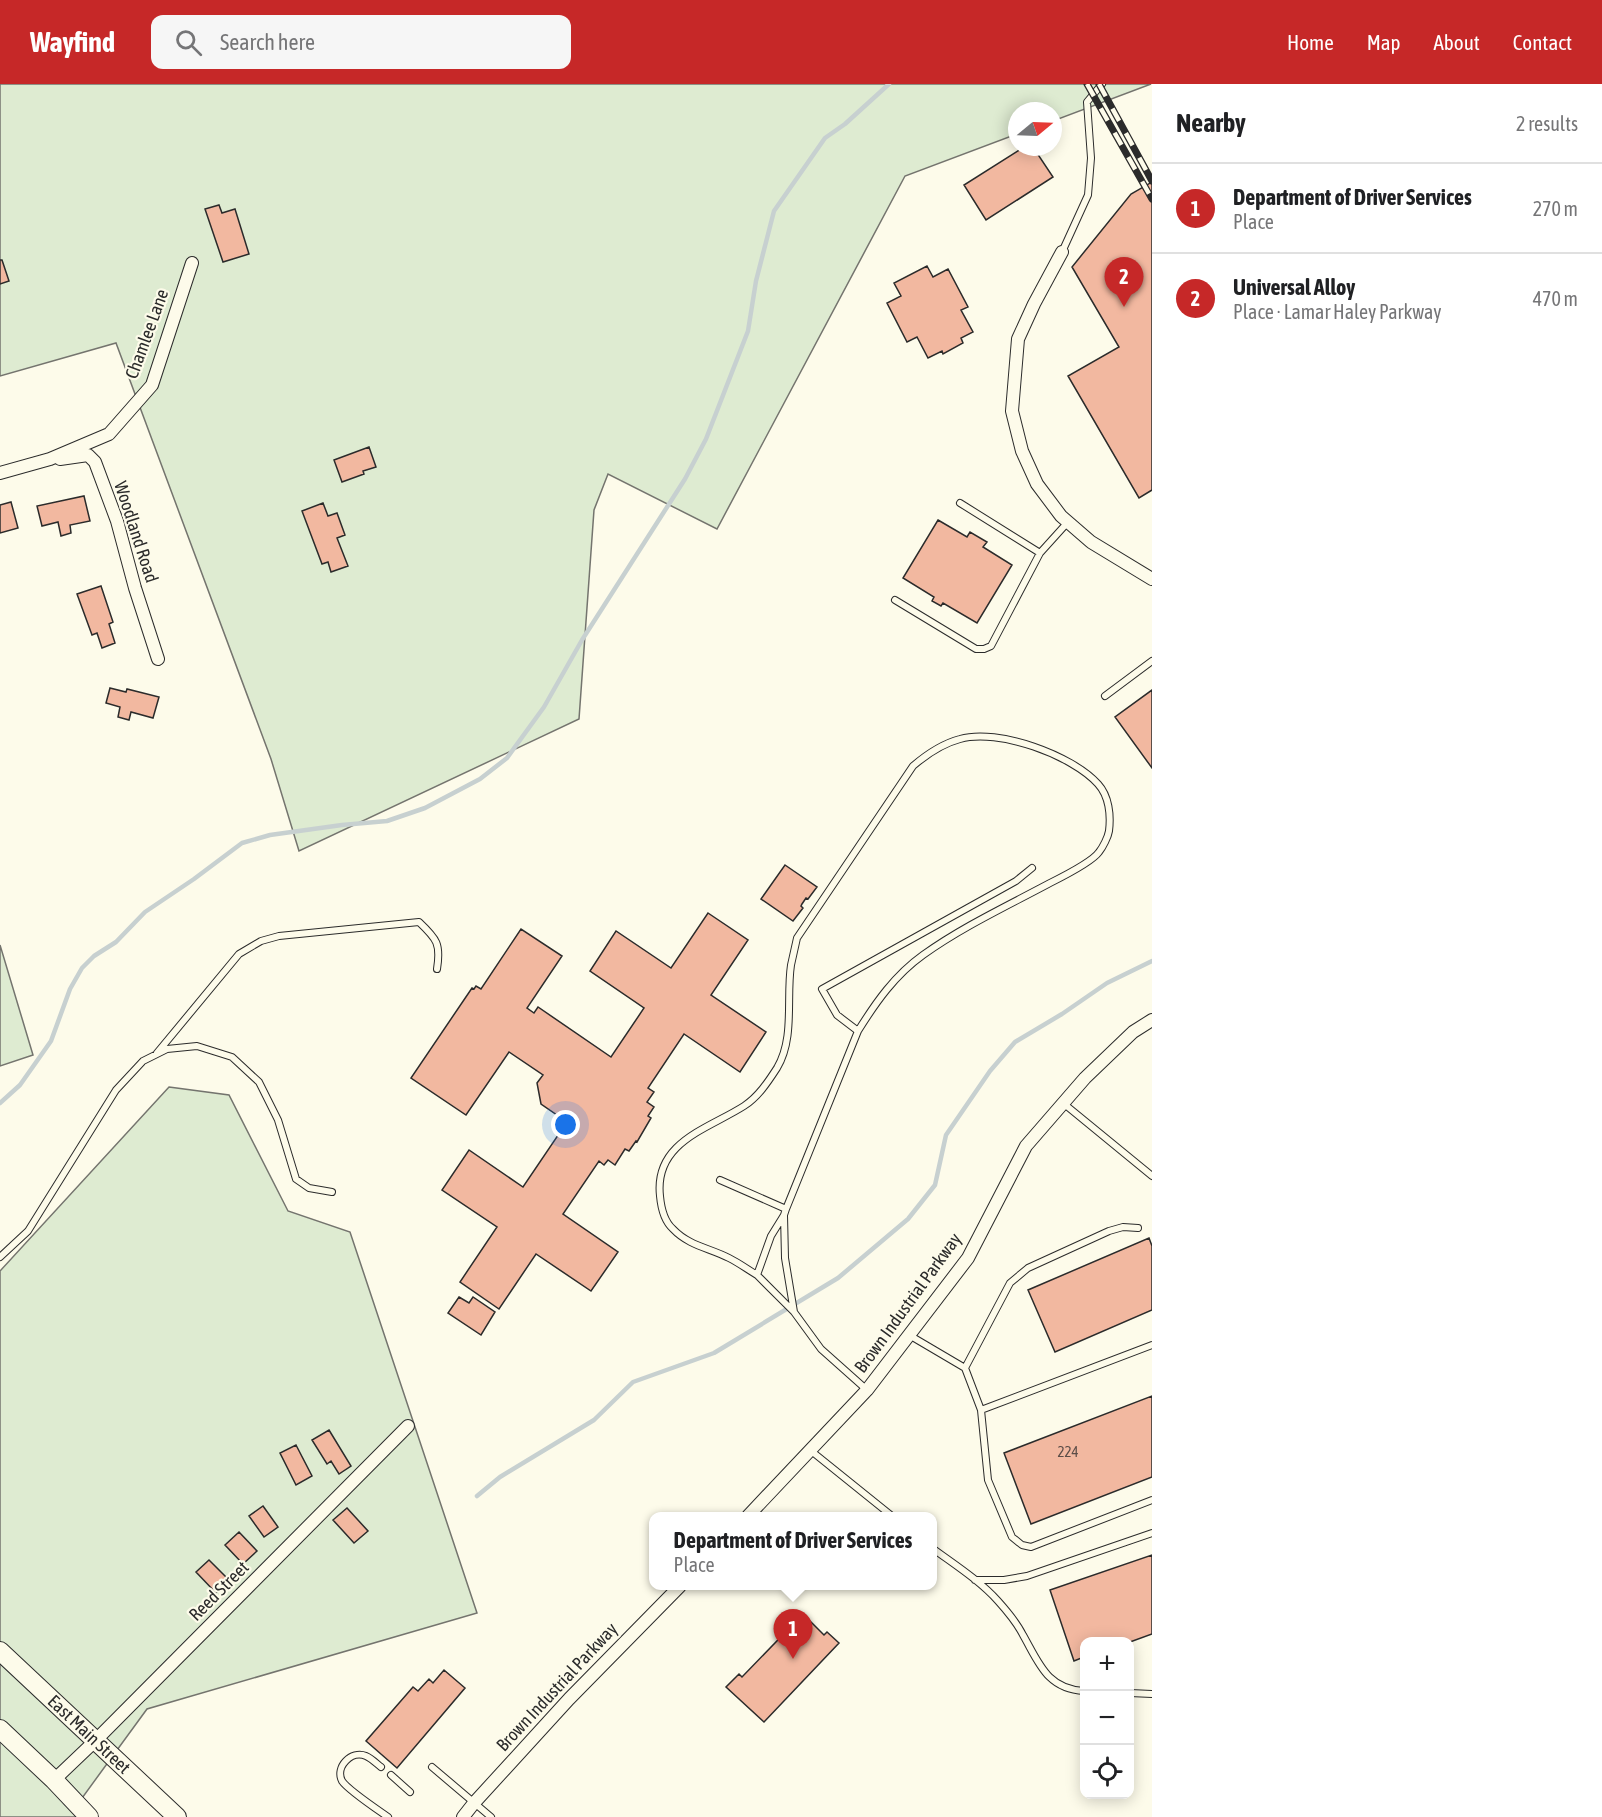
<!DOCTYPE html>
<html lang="en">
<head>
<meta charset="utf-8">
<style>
	body { margin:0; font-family:"Asap Condensed",sans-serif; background:#f6f6f6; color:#202124 }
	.controls { position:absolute; right:18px; bottom:18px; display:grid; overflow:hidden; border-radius:12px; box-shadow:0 3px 15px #0003 }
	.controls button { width:54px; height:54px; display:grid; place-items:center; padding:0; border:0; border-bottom:2px solid #e0e0e0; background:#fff; color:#202124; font:30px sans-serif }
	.compass { position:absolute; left:1008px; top:18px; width:54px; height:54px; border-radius:50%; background:#fff; box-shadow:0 3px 15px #0003; rotate:71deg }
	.you { position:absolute; left:566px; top:1041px; width:21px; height:21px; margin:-15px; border:4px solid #fff; border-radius:50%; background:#1a73e8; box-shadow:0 0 0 9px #1a73e833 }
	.badge { display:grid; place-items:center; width:39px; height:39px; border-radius:50%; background:#c62828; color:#fff; font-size:20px; font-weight:700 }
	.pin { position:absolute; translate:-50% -50px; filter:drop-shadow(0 2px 3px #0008) }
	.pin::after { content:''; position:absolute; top:32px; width:21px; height:18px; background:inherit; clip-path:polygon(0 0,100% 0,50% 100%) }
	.popup { position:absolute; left:649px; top:1428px; width:288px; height:78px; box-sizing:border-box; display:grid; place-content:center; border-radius:12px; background:#fff; filter:drop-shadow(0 2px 4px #0005); font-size:20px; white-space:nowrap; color:#757577 }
	.popup b { font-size:22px; color:#202124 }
	.popup::after { content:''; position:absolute; left:50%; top:100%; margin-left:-12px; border:12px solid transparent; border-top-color:#fff }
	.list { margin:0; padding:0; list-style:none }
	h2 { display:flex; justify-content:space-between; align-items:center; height:78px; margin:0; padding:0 24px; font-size:26px }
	h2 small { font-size:20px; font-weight:400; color:#757577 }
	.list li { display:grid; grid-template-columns:39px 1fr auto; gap:18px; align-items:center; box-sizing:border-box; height:90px; padding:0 24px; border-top:2px solid #e0e0e0 }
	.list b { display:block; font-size:22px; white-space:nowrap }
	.list p { margin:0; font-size:20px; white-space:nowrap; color:#757577 }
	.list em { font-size:20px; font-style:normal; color:#757577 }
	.icon { flex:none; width:33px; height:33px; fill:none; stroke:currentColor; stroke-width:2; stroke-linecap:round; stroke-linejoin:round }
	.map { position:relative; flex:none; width:1152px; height:1733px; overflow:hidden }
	header { display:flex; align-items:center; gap:36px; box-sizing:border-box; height:84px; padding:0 30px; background:#c62828; color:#fff }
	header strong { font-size:28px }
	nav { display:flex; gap:33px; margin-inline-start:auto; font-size:21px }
	.search { width:420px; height:54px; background:#f6f6f6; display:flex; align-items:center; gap:15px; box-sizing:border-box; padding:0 21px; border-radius:12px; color:#757577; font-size:22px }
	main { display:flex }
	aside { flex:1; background:#fff }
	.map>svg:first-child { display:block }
	.green { fill:#deebd1; stroke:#74746e; stroke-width:1.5 }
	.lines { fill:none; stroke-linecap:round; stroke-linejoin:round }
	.stream { stroke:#c7d0d0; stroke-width:4.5 }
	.building { fill:#f2b8a0; stroke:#2b2b2b; stroke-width:1.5 }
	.lane-casing { stroke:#2b2b2b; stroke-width:8 }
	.street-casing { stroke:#2b2b2b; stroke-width:14 }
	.secondary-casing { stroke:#2b2b2b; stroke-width:20 }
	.lane { stroke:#fdfbea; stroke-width:6 }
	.street { stroke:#fdfbea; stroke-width:12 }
	.secondary { stroke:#fdfbea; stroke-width:18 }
	.rail-casing { stroke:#2b2b2b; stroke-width:7 }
	.rail { stroke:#fdfbea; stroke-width:4.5; stroke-dasharray:14; stroke-linecap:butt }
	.labels { text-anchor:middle; stroke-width:4.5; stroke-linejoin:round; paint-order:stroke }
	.number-label { font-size:15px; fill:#5d4e48 }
	.street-label { font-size:18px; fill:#2b2b2b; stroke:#fdfbea }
</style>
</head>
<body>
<header>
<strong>Wayfind</strong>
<div class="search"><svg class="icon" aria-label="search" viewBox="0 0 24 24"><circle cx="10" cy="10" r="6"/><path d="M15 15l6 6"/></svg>Search here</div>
<nav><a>Home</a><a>Map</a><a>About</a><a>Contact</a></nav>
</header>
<main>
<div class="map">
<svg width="1152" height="1733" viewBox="0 0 1152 1733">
	<rect width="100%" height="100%" fill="#fdfbea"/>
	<path class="green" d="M0,0H1151L1053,37V27H1017V50L905,92L717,445L608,390L594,426L579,635L299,767L271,675L116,259L0,292Z
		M0,861L33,971L0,982Z
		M169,1003L229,1011L288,1127L350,1148L477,1529L147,1625L74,1725L85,1733H0V1187Z"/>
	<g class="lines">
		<path class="stream" d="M0,1019L20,1001L51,957L70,905L82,884L94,872L116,858L145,828L194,795L242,759L270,751L342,741L387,737L425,724L480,695L507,674L544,623L582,556L685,395L706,355L748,247L756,197L774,127L825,54L845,40L889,0
			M477,1412L500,1393L594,1336L633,1298L714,1269L838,1194L908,1135L935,1101L946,1051L990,987L1015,958L1062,930L1107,899L1152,877"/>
	</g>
	<path class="building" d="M1024,63H1033L1053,93L986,136L964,101Z
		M1152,98V406L1139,414L1068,292L1119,263L1072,183L1131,110Z
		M219,121L222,129L235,125L249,170L223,178L205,125Z
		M0,176H2L9,197L0,200Z
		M927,182L933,193L948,185L968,223L961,226L973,248L961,254L963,259L943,270L942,267L928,274L917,253L907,258L887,219L901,212L894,199Z
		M369,363L376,383L363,387L364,390L342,398L334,376Z
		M84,412L90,437L70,441L71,449L61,452L58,438L42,442L37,422Z
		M11,418L18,444L0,449V421Z
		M323,419L328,432L337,429L345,451L337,454L348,482L331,488L328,478L322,480L302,427Z
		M938,436L967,453L970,448L987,458L983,463L1012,481L977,539L943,519L941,522L932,517L934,513L903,494Z
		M101,502L113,538L109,540L115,559L102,564L97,549L92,551L77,510Z
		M110,604L126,608L127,605L159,613L153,634L131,628L129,636L118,633L120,623L106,619Z
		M1152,606V684L1115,633Z
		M785,781L817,803L808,815L806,814L802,820L801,822L803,824L793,837L761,815Z
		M708,829L748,856L711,911L766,948L740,988L684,950L648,1004L654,1008L647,1018L654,1023L648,1032L651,1034L637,1058L636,1057L629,1067L625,1065L615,1081L608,1076L604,1081L599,1077L563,1130L618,1168L591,1207L536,1170L499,1225L460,1198L497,1143L442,1106L469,1066L523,1103L567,1038L541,1020L537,999L543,991L509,968L466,1031L411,994L472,904L474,905L476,902L481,905L521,845L562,872L527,924L534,929L538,923L611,973L644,924L590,887L616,847L671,884Z
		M1149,1154L1152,1162V1226L1055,1268L1028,1206Z
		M459,1213L469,1219L473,1213L495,1228L481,1251L448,1229Z
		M1152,1312V1393L1031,1440L1004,1369Z
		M329,1346L351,1382L339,1390L331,1377L327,1380L312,1356Z
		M296,1361L312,1392L296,1401L280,1369Z
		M263,1422L278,1443L264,1453L249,1432Z
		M347,1424L368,1447L354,1459L333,1436Z
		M239,1448L257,1467L243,1480L225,1461Z
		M1152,1471V1550L1130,1558H1084V1573L1074,1577L1050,1506Z
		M209,1476L229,1496L216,1509L196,1488Z
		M803,1530L824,1551L827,1548L839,1559L764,1638L726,1603L739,1590L742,1593Z
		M444,1586L465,1604L397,1684L366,1657L413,1603L418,1607L429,1595L433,1599Z"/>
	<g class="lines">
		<g class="lane-casing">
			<path id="lane" d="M1062,168L1088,111L1091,74L1087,18L1102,0
				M960,419L1040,469
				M895,516L976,565H984L991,562L1040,469L1068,438
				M1105,612L1152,577
				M157,969L239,870L261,857L279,852L419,838C437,855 441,860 437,885
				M1063,1019L1152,1092
				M720,1096L786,1125L784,1131L785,1174L794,1228L757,1191L771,1152L784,1131
				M786,1125L858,947L837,931L822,905L1016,797L1032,784
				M0,1173L28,1147L116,1006L143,977L167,965L197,962L232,973L259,998L278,1036L296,1095L309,1104L332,1108
				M757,1191C747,1185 739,1179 729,1174C710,1164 689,1162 673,1145C664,1137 661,1123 660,1112C654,1058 708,1045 744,1022C758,1013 768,998 777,984C795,954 786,914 791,881C793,872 795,863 797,854L913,682C927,670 941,660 960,655C998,644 1072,671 1098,700C1109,712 1111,731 1109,747C1108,753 1103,763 1099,768C1092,778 1062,793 1050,799C1007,822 962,843 923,871C895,891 876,918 858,947
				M794,1228L821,1265L867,1306
				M909,1251L965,1284L1010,1199L1028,1184L1109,1147L1123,1143L1138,1144
				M965,1284L981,1326L988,1396L1012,1453L1022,1461L1031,1463L1152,1416
				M981,1326L1152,1261
				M810,1366L892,1432
				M932,1464C955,1481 979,1496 998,1517C1007,1527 1017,1539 1023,1551C1039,1579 1047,1605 1084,1607
				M975,1496H1004L1027,1492L1152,1449
				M1130,1609L1152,1610
				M381,1683C377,1680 371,1674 366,1672C351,1666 335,1683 342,1697C348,1706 378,1726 388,1733
				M432,1683L491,1733
				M391,1691L410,1708"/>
		</g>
		<g class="street-casing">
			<path id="street" d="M1062,168L1034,220L1018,255L1012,327L1022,367L1037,400L1061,432L1091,458L1152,495
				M60,375L88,371L95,378L117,437L135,504L158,575
				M0,389L50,375L109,350L152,301L192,179
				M748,1432L867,1306L968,1174L1026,1062L1085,994L1133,948L1152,936
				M54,1696L95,1657L408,1342
				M463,1733L474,1719L569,1615L680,1502"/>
		</g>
		<g class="secondary-casing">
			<g id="secondary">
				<path id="s1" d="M0,1567L177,1733"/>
				<path d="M0,1645L54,1696L89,1733"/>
			</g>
		</g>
		<use href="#lane" class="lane"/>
		<use href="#street" class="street"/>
		<use href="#secondary" class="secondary"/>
		<g class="rail-casing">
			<path id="rail" d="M1087,0L1152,115
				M1099,0L1152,97"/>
		</g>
		<use href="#rail" class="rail"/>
	</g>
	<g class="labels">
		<g class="number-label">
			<text x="1068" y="1373">224</text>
		</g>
		<g class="street-label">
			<text transform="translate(147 250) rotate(-70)" y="6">Chamlee Lane</text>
			<text transform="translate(136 448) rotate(72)" y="6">Woodland Road</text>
			<text transform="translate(908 1219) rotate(-54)" y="6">Brown Industrial Parkway</text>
			<text transform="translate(219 1507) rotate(-45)" y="6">Reed Street</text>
			<text transform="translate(557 1603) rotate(-47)" y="6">Brown Industrial Parkway</text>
			<text dy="6" stroke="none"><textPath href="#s1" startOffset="122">East Main Street</textPath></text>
		</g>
	</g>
</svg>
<div class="controls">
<button>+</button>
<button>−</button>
<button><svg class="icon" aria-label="locate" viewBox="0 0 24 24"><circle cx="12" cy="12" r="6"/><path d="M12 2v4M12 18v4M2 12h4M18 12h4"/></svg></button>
</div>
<svg class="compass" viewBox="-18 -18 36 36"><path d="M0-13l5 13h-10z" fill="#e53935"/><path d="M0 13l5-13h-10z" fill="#757577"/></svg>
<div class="you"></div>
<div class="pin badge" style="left:793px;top:1575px">1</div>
<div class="popup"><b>Department of Driver Services</b>Place</div>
<div class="pin badge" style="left:1124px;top:223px">2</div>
</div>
<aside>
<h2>Nearby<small>2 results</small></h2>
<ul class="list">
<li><span class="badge">1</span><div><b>Department of Driver Services</b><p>Place</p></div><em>270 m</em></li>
<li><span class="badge">2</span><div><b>Universal Alloy</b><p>Place · Lamar Haley Parkway</p></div><em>470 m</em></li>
</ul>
</aside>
</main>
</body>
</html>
